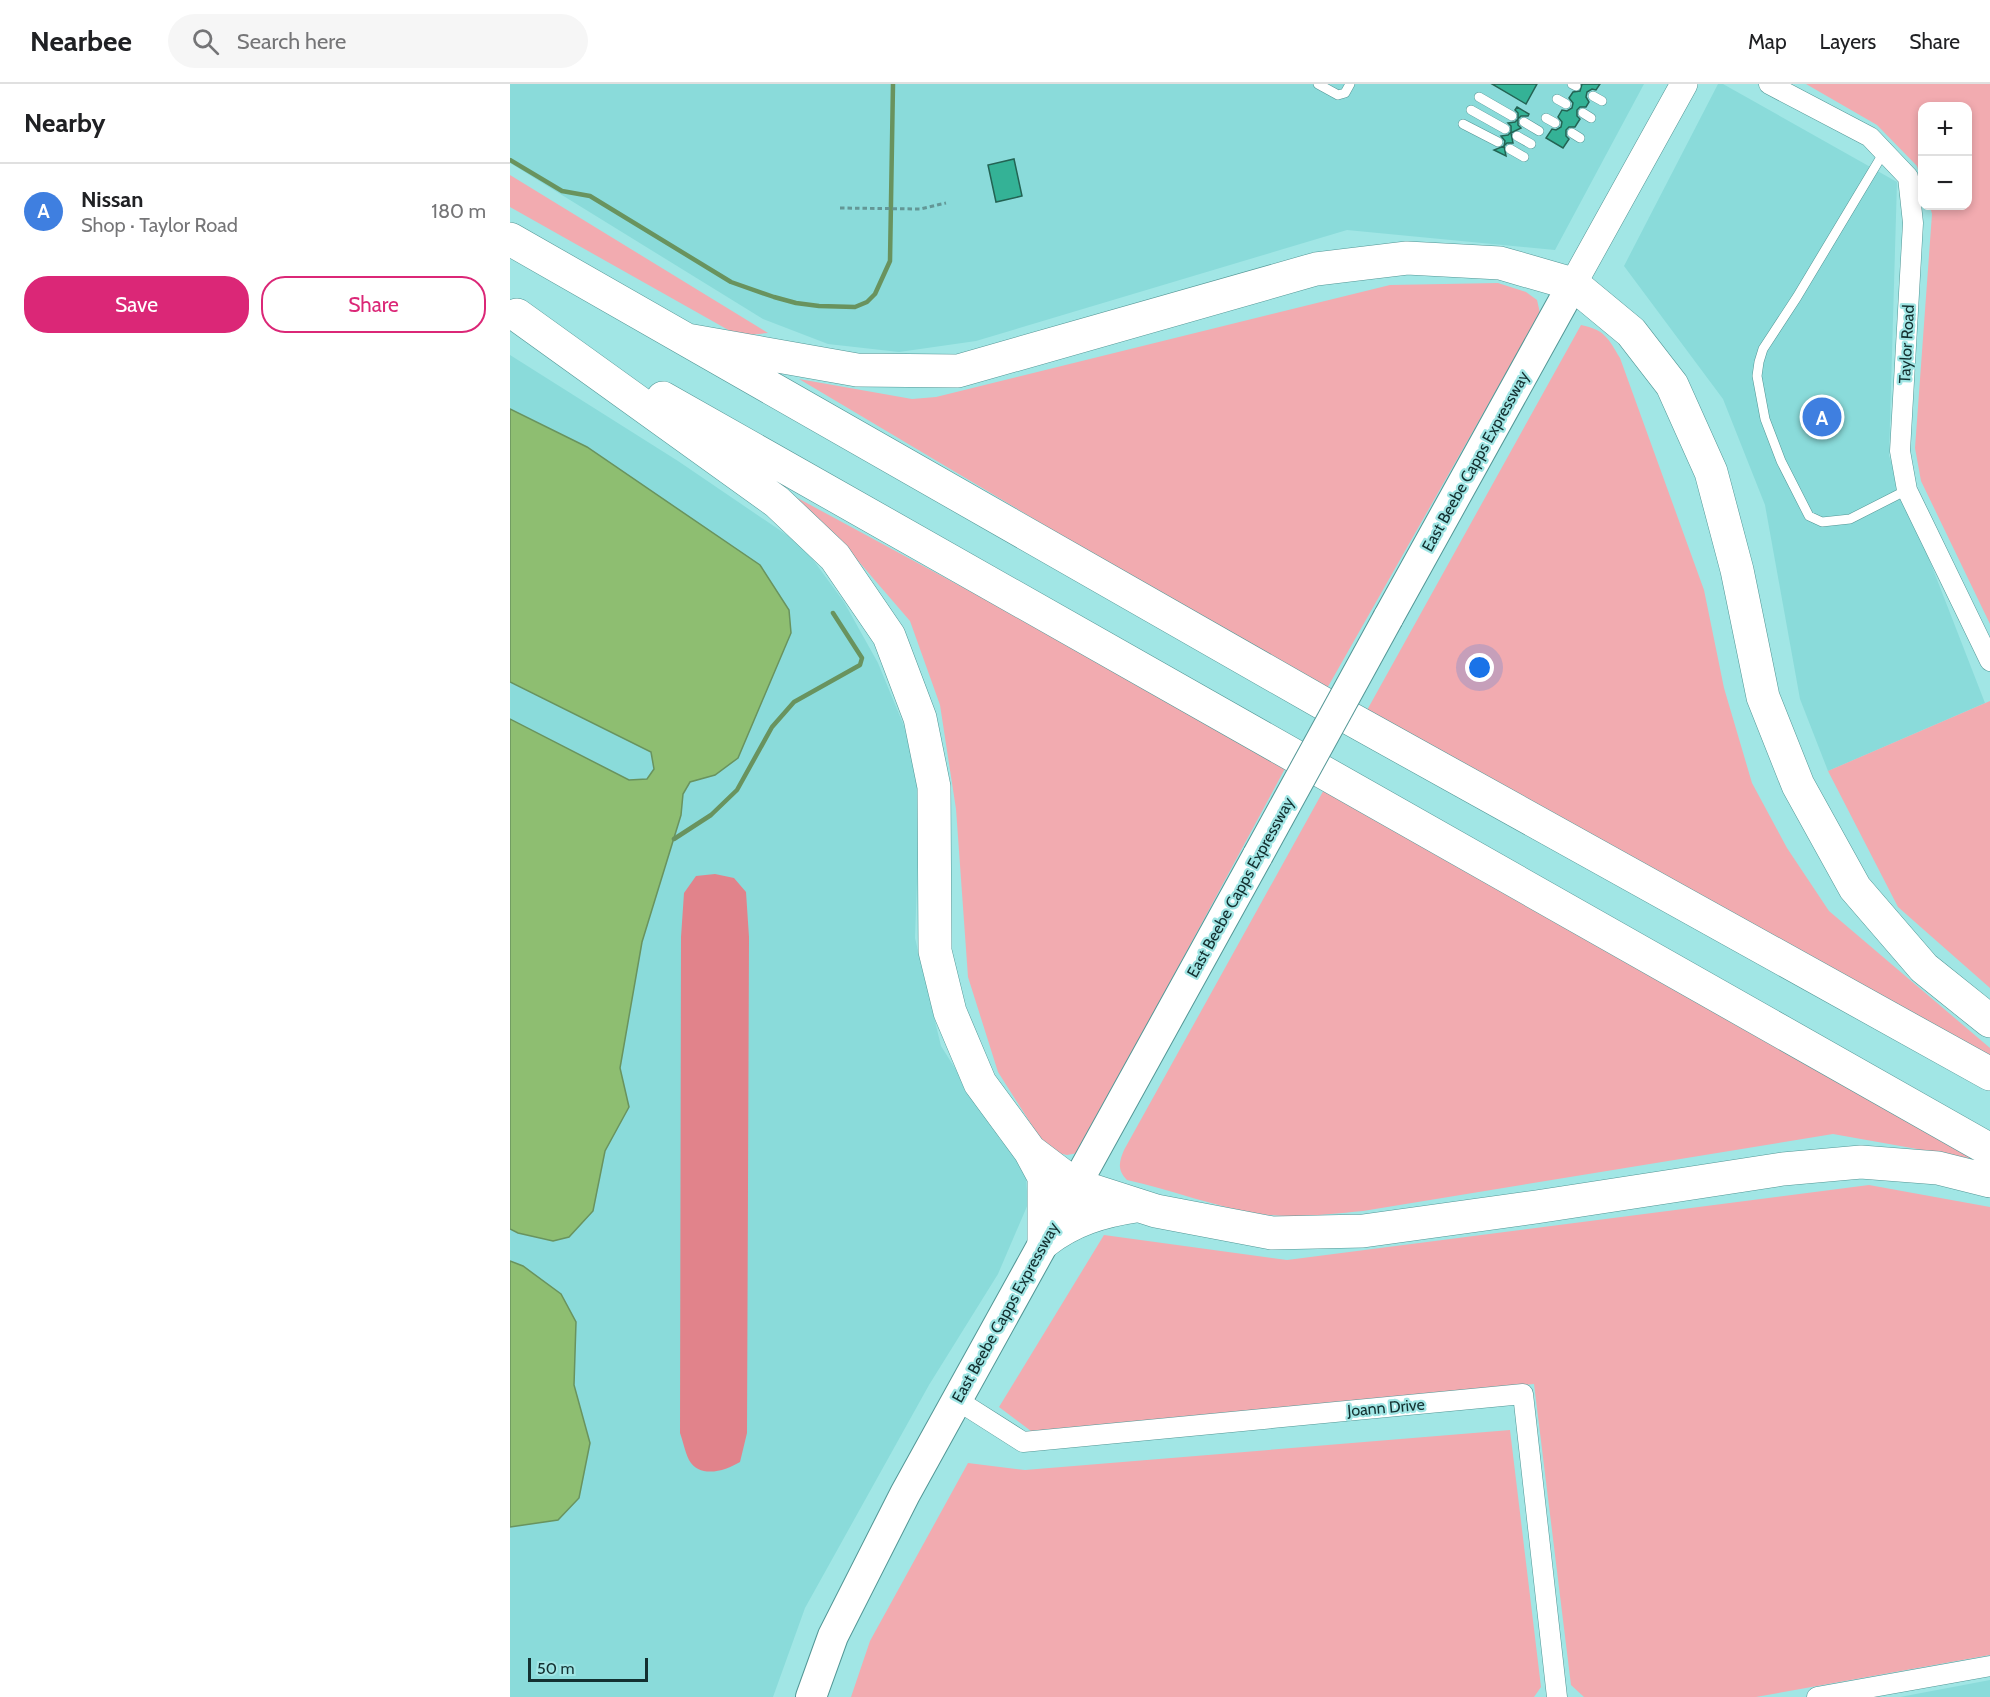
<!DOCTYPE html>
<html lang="en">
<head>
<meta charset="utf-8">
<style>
	body { margin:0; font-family:Cabin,sans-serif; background:#f6f6f6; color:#202124 }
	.controls { position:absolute; right:18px; top:18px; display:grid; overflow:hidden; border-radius:12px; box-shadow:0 3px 9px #0003 }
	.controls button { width:54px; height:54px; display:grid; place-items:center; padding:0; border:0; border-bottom:2px solid #e0e0e0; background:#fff; color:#202124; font:30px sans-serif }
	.scale { position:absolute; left:18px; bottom:15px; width:120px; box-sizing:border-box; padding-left:6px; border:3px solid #133030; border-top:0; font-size:16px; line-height:21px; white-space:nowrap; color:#133030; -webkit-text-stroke:4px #a1e6e5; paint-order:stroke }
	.you { position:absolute; left:970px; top:584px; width:21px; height:21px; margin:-15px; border:4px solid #fff; border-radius:50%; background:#1a73e8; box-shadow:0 0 0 9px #1a73e833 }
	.badge { display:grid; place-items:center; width:39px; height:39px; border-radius:50%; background:#db2777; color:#fff; font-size:20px; font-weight:700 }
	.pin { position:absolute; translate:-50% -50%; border:3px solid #fff; box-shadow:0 2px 6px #0006 }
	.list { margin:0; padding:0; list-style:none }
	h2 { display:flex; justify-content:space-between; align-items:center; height:78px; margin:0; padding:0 24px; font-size:26px }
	h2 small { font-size:20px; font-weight:400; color:#757577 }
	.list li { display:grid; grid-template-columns:39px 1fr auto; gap:18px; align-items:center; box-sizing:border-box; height:96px; padding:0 24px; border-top:2px solid #e0e0e0 }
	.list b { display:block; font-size:22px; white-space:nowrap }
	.list p { margin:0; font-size:20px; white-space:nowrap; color:#757577 }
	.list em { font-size:20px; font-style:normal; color:#757577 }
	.actions { display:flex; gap:12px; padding:18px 24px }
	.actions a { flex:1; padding:14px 0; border:2px solid #db2777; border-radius:24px; text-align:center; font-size:21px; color:#db2777 }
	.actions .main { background:#db2777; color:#fff }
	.icon { flex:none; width:33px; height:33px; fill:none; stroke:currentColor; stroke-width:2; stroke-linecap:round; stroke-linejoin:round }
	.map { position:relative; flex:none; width:1480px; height:1613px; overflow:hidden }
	header { display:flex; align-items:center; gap:36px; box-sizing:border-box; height:84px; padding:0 30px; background:#fff; border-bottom:2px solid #e0e0e0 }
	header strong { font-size:28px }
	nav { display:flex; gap:33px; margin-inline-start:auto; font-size:21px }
	.search { width:420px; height:54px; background:#f6f6f6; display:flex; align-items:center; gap:15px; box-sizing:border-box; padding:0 21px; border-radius:33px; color:#757577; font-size:22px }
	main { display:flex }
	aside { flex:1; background:#fff }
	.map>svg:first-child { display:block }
	.built { fill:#8adbda }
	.green { fill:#f2abb0 }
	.forest { fill:#e1838b }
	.water { fill:#8ebe71; stroke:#69935e; stroke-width:1.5 }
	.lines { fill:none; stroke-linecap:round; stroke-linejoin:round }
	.stream { stroke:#69935e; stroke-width:4.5 }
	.building { fill:#34b296; stroke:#236353; stroke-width:1.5 }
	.lane-casing { stroke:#529695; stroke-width:10 }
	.street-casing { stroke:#529695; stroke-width:21 }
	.secondary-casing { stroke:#529695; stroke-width:28 }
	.primary-casing { stroke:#529695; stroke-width:32 }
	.highway-casing { stroke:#529695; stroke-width:34 }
	.path { stroke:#639796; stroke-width:3; stroke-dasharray:4.5 3; stroke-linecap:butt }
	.lane { stroke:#fff; stroke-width:9 }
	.street { stroke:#fff; stroke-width:20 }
	.secondary { stroke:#fff; stroke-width:27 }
	.primary { stroke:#fff; stroke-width:30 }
	.highway { stroke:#fff; stroke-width:33 }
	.primary-bridge-casing { stroke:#529695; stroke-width:32; stroke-linecap:butt }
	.primary-bridge { stroke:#fff; stroke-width:30 }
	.labels { text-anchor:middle; stroke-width:4.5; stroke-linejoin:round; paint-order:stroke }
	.street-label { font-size:16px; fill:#133030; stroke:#a1e6e5 }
</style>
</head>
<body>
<header>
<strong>Nearbee</strong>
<div class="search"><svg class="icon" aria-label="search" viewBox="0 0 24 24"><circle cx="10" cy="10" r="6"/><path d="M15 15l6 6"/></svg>Search here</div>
<nav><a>Map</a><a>Layers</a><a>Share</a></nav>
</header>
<main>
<aside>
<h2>Nearby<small></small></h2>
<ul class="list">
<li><span class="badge" style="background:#3f7fe0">A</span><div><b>Nissan</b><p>Shop · Taylor Road</p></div><em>180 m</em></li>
</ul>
<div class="actions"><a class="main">Save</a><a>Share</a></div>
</aside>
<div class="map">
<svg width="1480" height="1613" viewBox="0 0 1480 1613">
	<rect width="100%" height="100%" fill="#a1e6e5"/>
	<path class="built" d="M0,0H1134L1045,166L837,146L466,257L389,268L318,260L253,235L0,79Z
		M1208,0H1213L1387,98L1379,372L1475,619L1318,687L1290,615L1255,421L1213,315L1114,182Z
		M0,271L168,377L293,462L334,518L368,579L394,642L410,712L405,854L431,962L489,1054L515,1082L518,1120L488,1190L419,1301L295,1524L263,1613H0Z
		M1480,1596V1613H1390Z"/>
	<path class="green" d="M1296,0H1480V540L1411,397L1405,364L1422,130L1420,122H1458V22H1412V99L1407,82L1367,41Z
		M0,91L258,249L229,252L0,123Z
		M988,199L1016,208L1027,216L1030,229L815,608L289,295L402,315L426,313L880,201Z
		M1071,241C1095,246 1098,254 1110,274L1194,506L1214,604L1242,699L1277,764L1319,827L1480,964V972L856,628Z
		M219,377L778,679L568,1069L557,1071L548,1069L530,1054L488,988L458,893L446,725L430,621L400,537L331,457Z
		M1480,617V904L1388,823L1318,687Z
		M816,702L1480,1078L1323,1050L853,1127C820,1130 784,1135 751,1130C705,1123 662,1106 617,1096C607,1086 609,1078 614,1066Z
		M1359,1101L1480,1123V1571L1246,1613H1074L1061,1601L1024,1300L521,1347L489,1323L594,1151L777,1176Z
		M1000,1346L1031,1603L1024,1613H341L360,1557L458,1379L515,1386Z"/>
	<path class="forest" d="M205,790L224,794L236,808L239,853L237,1349L230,1378C215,1387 190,1395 179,1376C175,1368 173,1357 170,1349L171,853L174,809L186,792Z"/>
	<path class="water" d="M0,325L77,363L250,481L279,526L281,549L228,674L205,691L180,698L173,710L171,731L132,858L110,984L119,1023L95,1067L83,1127L59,1153L43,1157L8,1149L0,1145V635L119,696L137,695L144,685L141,668L0,598Z
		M0,1177L13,1182L51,1210L66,1238L64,1301L80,1359L69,1414L48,1436L0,1443Z"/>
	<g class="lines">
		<path class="stream" d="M0,76L52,107L80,112L221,198L264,213L286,219L309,222L345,223L357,218L365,210L380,177L383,0
			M164,755L201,731L227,706L262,643L284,618L350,581L352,574L323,529"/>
	</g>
	<path class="building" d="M982,0H1027L1016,20Z
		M1072,0H1090L1086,6L1082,5L1077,8L1076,13L1079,18L1076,23H1070L1067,26V32L1070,35L1065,43H1059L1056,46V52L1059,55L1053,64L1036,54L1042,45L1046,46L1051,43L1052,38L1048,33L1052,26L1057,27L1062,24L1063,19L1059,14L1063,8L1070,7Z
		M1007,23L1019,30L1018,32H1011L1008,35V41L1011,44L1001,49L1003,59H997L994,62L996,72L984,66L994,62L995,57L991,52L998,51L1001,48V42L998,39L1005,38L1008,35V29L1005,26Z
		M504,75L512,112L486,118L478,81Z"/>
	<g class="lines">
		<g class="lane-casing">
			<path id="lane" d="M808,0L828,11L835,9L840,0
				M1062,0L1066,2
				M1083,12L1092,17
				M969,13L1002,32
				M1047,15L1056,20
				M961,26L995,45
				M1073,29L1081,34
				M1036,34L1045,39
				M1014,38L1029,47
				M953,40L988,58
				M1062,49L1070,54
				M1007,52L1021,60
				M1000,65L1014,73
				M1374,68L1287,213L1253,265L1249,278L1247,292L1255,335L1271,377L1299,432L1312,438L1340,435L1397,406"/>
		</g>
		<g class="street-casing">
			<path id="street" d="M1259,0L1360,53L1398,93L1403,139L1390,367L1397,406L1480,577
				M447,1316L513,1358L1013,1310L1047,1613
				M1307,1613L1480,1582"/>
		</g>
		<g class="secondary-casing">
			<path id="secondary" d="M1063,200L1174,0"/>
		</g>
		<g class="primary-casing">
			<path id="primary" d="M878,534L1063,200
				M301,1613L323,1552L395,1410L748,771"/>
		</g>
		<g class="highway-casing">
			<path id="highway" d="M0,155L823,625L1480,990
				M7,231L267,418L325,473L379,552L410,634L424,703L425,867L440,928L470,999L520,1067L565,1101L646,1127L762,1149L853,1147L1026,1123L1273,1085L1351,1078L1428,1084L1480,1097
				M177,256L347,286L448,287L806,185L897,174L990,179L1063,200L1121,248L1162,301L1201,388L1227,486L1253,613L1288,701L1345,804L1414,884L1480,937
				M153,314L1480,1066
				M520,1067L534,1093V1158
				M534,1158C562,1136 592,1127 626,1122"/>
		</g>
		<path class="path" d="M330,124L410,125L436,119"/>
		<use href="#lane" class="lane"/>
		<use href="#street" class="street"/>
		<use href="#secondary" class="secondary"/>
		<use href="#primary" class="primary"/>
		<use href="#highway" class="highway"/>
		<g class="primary-bridge-casing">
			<path id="primary-bridge" d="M748,771L878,534"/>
		</g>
		<use href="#primary-bridge" class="primary-bridge"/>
	</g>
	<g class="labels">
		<g class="street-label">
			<text transform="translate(1396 260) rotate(-87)" y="6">Taylor Road</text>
			<text transform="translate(965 377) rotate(-61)" y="6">East Beebe Capps Expressway</text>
			<text transform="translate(730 803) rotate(-61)" y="6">East Beebe Capps Expressway</text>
			<text transform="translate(495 1228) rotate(-61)" y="6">East Beebe Capps Expressway</text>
			<text transform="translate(876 1323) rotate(-5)" y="6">Joann Drive</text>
		</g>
	</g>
</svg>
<div class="controls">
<button>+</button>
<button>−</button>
</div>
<div class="scale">50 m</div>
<div class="you"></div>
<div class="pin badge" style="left:1312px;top:333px;background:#3f7fe0">A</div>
</div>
</main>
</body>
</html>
